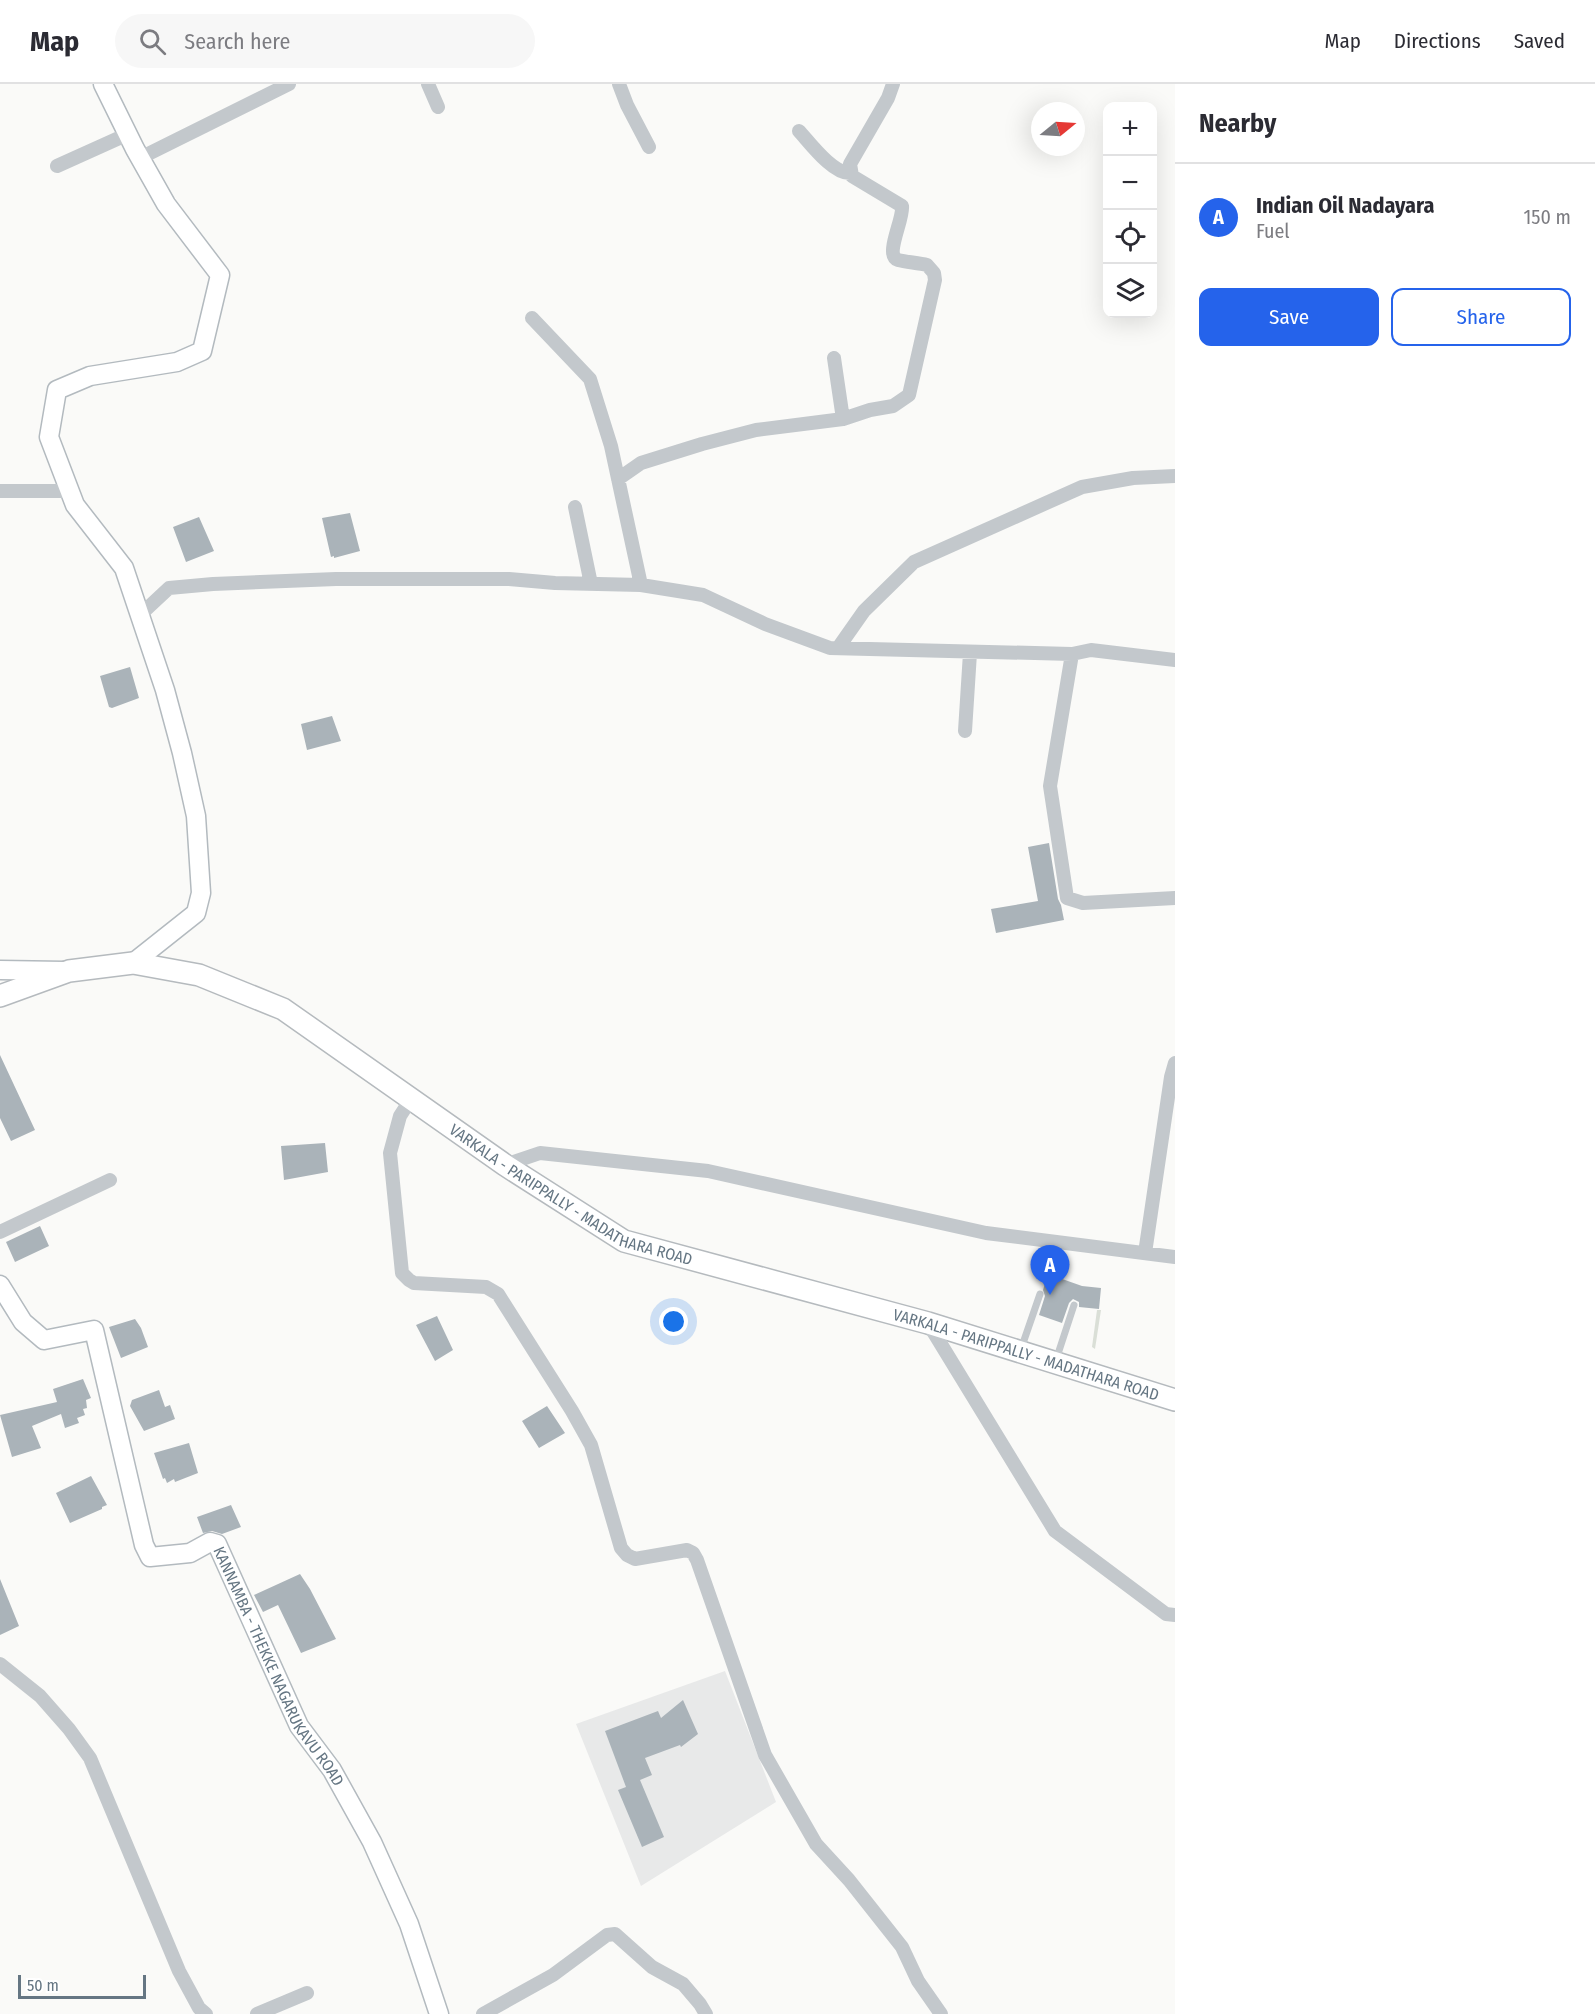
<!DOCTYPE html>
<html lang="en">
<head>
<meta charset="utf-8">
<style>
	body { margin:0; font-family:"Fira Sans Condensed",sans-serif; background:#f7f7f7; color:#2b2b33 }
	.controls { position:absolute; right:18px; top:18px; display:grid; overflow:hidden; border-radius:12px; box-shadow:0 6px 24px #0002 }
	.controls button { width:54px; height:54px; display:grid; place-items:center; padding:0; border:0; border-bottom:2px solid #e1e1e2; background:#fff; color:#2b2b33; font:30px sans-serif }
	.compass { position:absolute; left:1031px; top:18px; width:54px; height:54px; border-radius:50%; background:#fff; box-shadow:0 6px 24px #0002; rotate:72deg }
	.scale { position:absolute; left:18px; bottom:15px; width:128px; box-sizing:border-box; padding-left:6px; border:3px solid #657683; border-top:0; font-size:16px; line-height:21px; white-space:nowrap; color:#657683; -webkit-text-stroke:4px #fff; paint-order:stroke }
	.you { position:absolute; left:674px; top:1238px; width:21px; height:21px; margin:-15px; border:4px solid #fff; border-radius:50%; background:#1a73e8; box-shadow:0 0 0 9px #1a73e833 }
	.badge { display:grid; place-items:center; width:39px; height:39px; border-radius:50%; background:#2563eb; color:#fff; font-size:20px; font-weight:700 }
	.pin { position:absolute; translate:-50% -50px; filter:drop-shadow(0 2px 3px #0008) }
	.pin::after { content:''; position:absolute; top:32px; width:21px; height:18px; background:inherit; clip-path:polygon(0 0,100% 0,50% 100%) }
	.list { margin:0; padding:0; list-style:none }
	h2 { display:flex; justify-content:space-between; align-items:center; height:78px; margin:0; padding:0 24px; font-size:26px }
	h2 small { font-size:20px; font-weight:400; color:#7c7c81 }
	.list li { display:grid; grid-template-columns:39px 1fr auto; gap:18px; align-items:center; box-sizing:border-box; height:108px; padding:0 24px; border-top:2px solid #e1e1e2 }
	.list b { display:block; font-size:22px; white-space:nowrap }
	.list p { margin:0; font-size:20px; white-space:nowrap; color:#7c7c81 }
	.list em { font-size:20px; font-style:normal; color:#7c7c81 }
	.actions { display:flex; gap:12px; padding:18px 24px }
	.actions a { flex:1; padding:14px 0; border:2px solid #2563eb; border-radius:12px; text-align:center; font-size:21px; color:#2563eb }
	.actions .main { background:#2563eb; color:#fff }
	.icon { flex:none; width:33px; height:33px; fill:none; stroke:currentColor; stroke-width:2; stroke-linecap:round; stroke-linejoin:round }
	.map { position:relative; flex:none; width:1175px; height:1930px; overflow:hidden }
	header { display:flex; align-items:center; gap:36px; box-sizing:border-box; height:84px; padding:0 30px; background:#fff; border-bottom:2px solid #e1e1e2 }
	header strong { font-size:28px }
	nav { display:flex; gap:33px; margin-inline-start:auto; font-size:21px }
	.search { width:420px; height:54px; background:#f7f7f7; display:flex; align-items:center; gap:15px; box-sizing:border-box; padding:0 21px; border-radius:33px; color:#7c7c81; font-size:22px }
	main { display:flex }
	aside { flex:1; background:#fff }
	.map>svg:first-child { display:block }
	.built { fill:#e8e9e9 }
	.green { fill:#dadfd7 }
	.building { fill:#aab3b9 }
	.lines { fill:none; stroke-linecap:round; stroke-linejoin:round }
	.secondary-casing { stroke:#b3babf; stroke-width:21 }
	.primary-casing { stroke:#b5babe; stroke-width:24 }
	.service { stroke:#c3c8cc; stroke-width:7 }
	.minor { stroke:#c3c8cc; stroke-width:14 }
	.secondary { stroke:#fff; stroke-width:18 }
	.primary { stroke:#fff; stroke-width:21 }
	.labels { text-anchor:middle; stroke-width:6; stroke-linejoin:round; paint-order:stroke }
	.street-label { font-size:16px; fill:#657683; stroke:#fff }
</style>
</head>
<body>
<header>
<strong>Map</strong>
<div class="search"><svg class="icon" aria-label="search" viewBox="0 0 24 24"><circle cx="10" cy="10" r="6"/><path d="M15 15l6 6"/></svg>Search here</div>
<nav><a>Map</a><a>Directions</a><a>Saved</a></nav>
</header>
<main>
<div class="map">
<svg width="1175" height="1930" viewBox="0 0 1175 1930">
	<rect width="100%" height="100%" fill="#fafaf8"/>
	<path class="built" d="M725,1587L776,1718L641,1802L576,1640Z"/>
	<path class="green" d="M1097,1226H1101L1095,1265L1092,1263Z"/>
	<path class="building" d="M350,429L360,467L334,474V472L331,473L322,434Z
		M199,433L214,467L186,478L173,443Z
		M130,583L139,614L112,624L109,623L100,592Z
		M332,632L341,657L307,666L301,640Z
		M1049,759L1058,815L1061,821L1064,836L996,849L991,825L1038,817L1028,763Z
		M0,971L35,1046L11,1057L0,1034Z
		M325,1059L328,1088L284,1096L281,1062Z
		M40,1142L49,1162L15,1178L6,1158Z
		M1048,1190L1082,1202L1101,1204L1099,1225L1079,1223V1218L1073,1215L1069,1219L1062,1239L1039,1231L1045,1212L1043,1206Z
		M437,1232L453,1266L435,1277L416,1241Z
		M135,1235L141,1244L148,1263L121,1274L109,1243Z
		M83,1295L91,1314L86,1316L87,1324L83,1325L85,1331L77,1334L79,1339L65,1344L61,1330L32,1342L41,1364L12,1373L0,1331L57,1318L53,1305Z
		M159,1306L165,1323L170,1321L175,1335L144,1347L130,1322L132,1316Z
		M547,1322L565,1349L539,1364L522,1337Z
		M189,1359L198,1389L175,1398L174,1395L167,1399L165,1394L163,1395L154,1369Z
		M91,1392L107,1421L102,1423V1425L70,1439L56,1409Z
		M231,1421L241,1443L222,1450L212,1447L203,1449L197,1433Z
		M300,1490L310,1505L336,1555L301,1569L278,1521L263,1528L254,1511Z
		M0,1495L19,1542L0,1551Z
		M683,1616L698,1650L681,1663L680,1661L645,1674L652,1691L640,1696L664,1753L642,1763L618,1706L626,1703L605,1647L658,1627L661,1634Z"/>
	<g class="lines">
		<g class="secondary-casing">
			<g id="secondary">
				<path d="M103,0L135,65L166,120L220,191L202,267L177,278L90,292L57,306L49,353L75,421L124,484L165,606L182,669L196,732L201,809L196,829L133,879"/>
				<path d="M0,886L65,887"/>
				<path id="s1" d="M0,1201L23,1238L44,1256L94,1246L144,1461L150,1473L190,1469L210,1458L217,1460L299,1642L332,1686L372,1758L409,1840L439,1930"/>
			</g>
		</g>
		<g class="primary-casing">
			<g id="primary">
				<path id="s2" d="M0,912L69,887L133,879L199,891L283,925L505,1081L624,1157L928,1239L1175,1316"/>
			</g>
		</g>
		<path class="service" d="M1021,1265L1040,1210
			M1056,1276L1074,1221"/>
		<path class="minor" d="M428,0L438,23
			M619,0L627,21L649,63
			M799,47C810,59 833,90 850,89
			M140,74L289,0
			M57,82L128,50
			M532,234L590,295L611,362L641,501
			M834,274L843,335
			M618,395L641,379L702,360L756,346L843,335L870,326L893,322L909,311L935,196L934,189L927,181C919,179 906,178 898,176C884,171 904,135 902,122L852,92L850,80L888,14L893,0
			M0,407H70
			M575,423L591,500
			M139,532L169,504L213,500L336,495H509L555,499L641,501L703,511L765,540L830,564L1072,570L1091,566L1175,576
			M838,564L864,527L914,478L1082,403L1133,394L1175,392
			M1072,570L1050,702L1067,814L1083,819L1175,814
			M965,647L970,569
			M411,1015L400,1032L390,1069L402,1189L409,1196L414,1199L486,1203L498,1210L572,1327L591,1361L621,1464L627,1471L635,1475L687,1466L693,1469L697,1476L765,1671L816,1760L849,1796L902,1863L918,1897L941,1930
			M505,1081L540,1069L708,1087L986,1149L1175,1173
			M0,1148L110,1096
			M1145,1169L1171,993L1175,979
			M928,1239L1055,1447L1166,1530L1175,1531
			M0,1580L40,1612L69,1645L90,1674L179,1887L199,1924L206,1930
			M257,1930L307,1909
			M483,1930L553,1891L607,1851L615,1850L652,1883L683,1900L700,1920L706,1930"/>
		<use href="#secondary" class="secondary"/>
		<use href="#primary" class="primary"/>
	</g>
	<g class="labels">
		<g class="street-label">
			<text dy="6" stroke="none"><textPath href="#s2" startOffset="640">VARKALA - PARIPPALLY - MADATHARA ROAD</textPath></text>
			<text dy="6" stroke="none"><textPath href="#s2" startOffset="1126">VARKALA - PARIPPALLY - MADATHARA ROAD</textPath></text>
			<text dy="6" stroke="none"><textPath href="#s1" startOffset="564">KANNAMBA - THEKKE NAGARUKAVU ROAD</textPath></text>
		</g>
	</g>
</svg>
<div class="controls">
<button>+</button>
<button>−</button>
<button><svg class="icon" aria-label="locate" viewBox="0 0 24 24"><circle cx="12" cy="12" r="6"/><path d="M12 2v4M12 18v4M2 12h4M18 12h4"/></svg></button>
<button><svg class="icon" aria-label="layers" viewBox="0 0 24 24"><path d="M12 4l9 5-9 5-9-5zM3 14l9 5 9-5"/></svg></button>
</div>
<svg class="compass" viewBox="-18 -18 36 36"><path d="M0-13l5 13h-10z" fill="#e53935"/><path d="M0 13l5-13h-10z" fill="#7c7c81"/></svg>
<div class="scale">50 m</div>
<div class="you"></div>
<div class="pin badge" style="left:1050px;top:1211px">A</div>
</div>
<aside>
<h2>Nearby<small></small></h2>
<ul class="list">
<li><span class="badge">A</span><div><b>Indian Oil Nadayara</b><p>Fuel</p></div><em>150 m</em></li>
</ul>
<div class="actions"><a class="main">Save</a><a>Share</a></div>
</aside>
</main>
</body>
</html>
